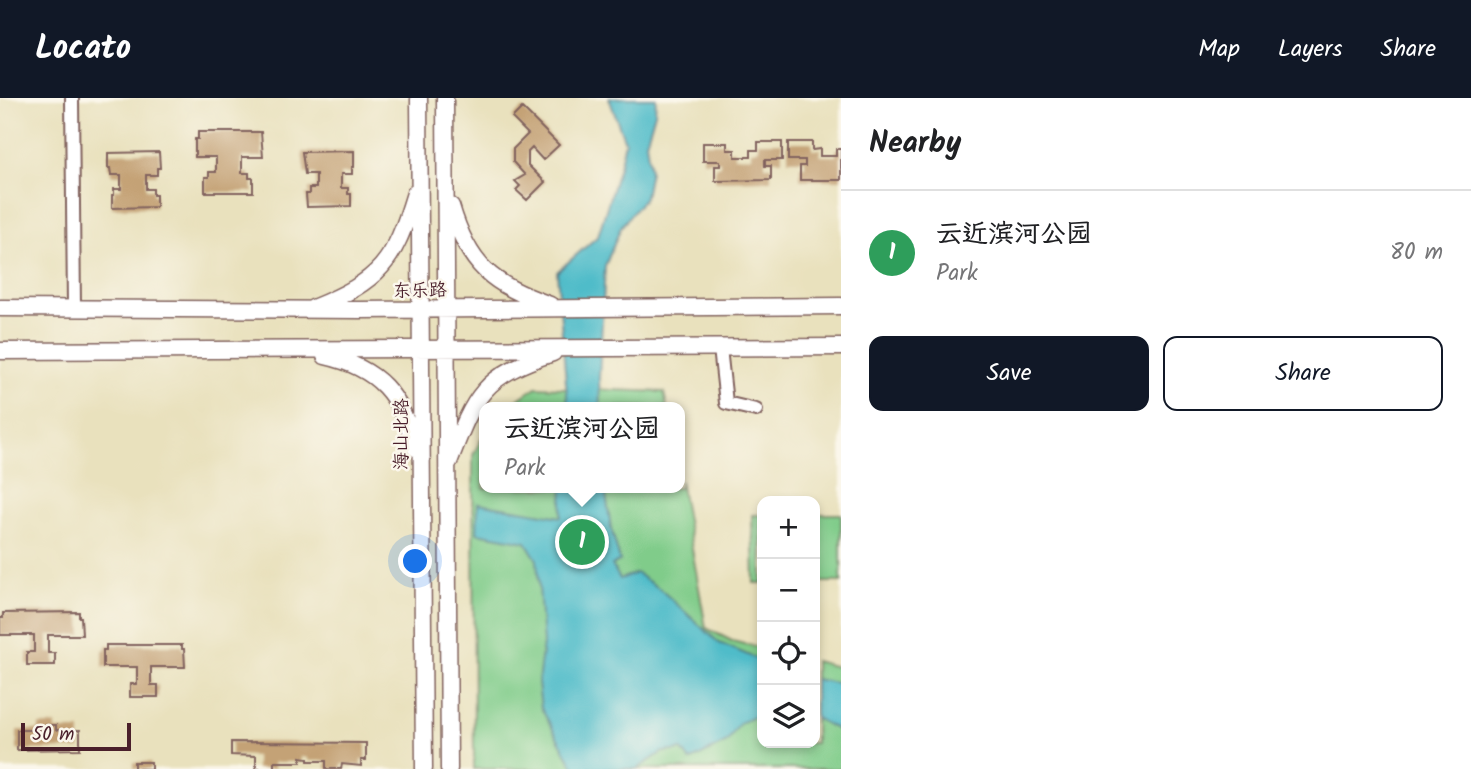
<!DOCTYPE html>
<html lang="en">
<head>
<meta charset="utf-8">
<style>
	body { margin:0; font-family:Kalam,"LXGW WenKai TC",sans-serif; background:#f6f6f6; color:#202124 }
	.controls { position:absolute; right:21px; bottom:21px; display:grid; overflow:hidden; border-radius:14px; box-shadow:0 4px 10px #0003 }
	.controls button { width:63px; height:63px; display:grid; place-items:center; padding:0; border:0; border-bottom:2px solid #e0e0e0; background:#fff; color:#202124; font:35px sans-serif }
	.scale { position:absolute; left:21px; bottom:18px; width:110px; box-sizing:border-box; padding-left:7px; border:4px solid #4a1f2b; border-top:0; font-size:19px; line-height:24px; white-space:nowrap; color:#4a1f2b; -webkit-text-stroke:5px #fbf7ec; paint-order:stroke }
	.you { position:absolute; left:416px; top:464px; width:24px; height:24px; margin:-18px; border:5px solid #fff; border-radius:50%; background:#1a73e8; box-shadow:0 0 0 10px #1a73e833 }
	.badge { display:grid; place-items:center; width:46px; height:46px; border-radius:50%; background:#111827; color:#fff; font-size:23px; font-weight:700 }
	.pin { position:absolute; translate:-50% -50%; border:4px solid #fff; box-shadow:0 2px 7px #0006 }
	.popup { position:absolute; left:479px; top:304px; width:206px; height:91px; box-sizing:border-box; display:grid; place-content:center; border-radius:14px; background:#fff; filter:drop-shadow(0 2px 5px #0005); font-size:23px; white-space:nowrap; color:#757577 }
	.popup b { font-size:26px; color:#202124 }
	.popup::after { content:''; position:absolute; left:50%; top:100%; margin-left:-14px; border:14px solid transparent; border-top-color:#fff }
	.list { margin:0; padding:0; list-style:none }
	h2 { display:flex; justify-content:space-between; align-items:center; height:91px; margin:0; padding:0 28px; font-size:30px }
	h2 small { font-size:23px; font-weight:400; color:#757577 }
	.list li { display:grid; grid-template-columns:46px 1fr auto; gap:21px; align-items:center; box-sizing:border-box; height:126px; padding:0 28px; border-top:2px solid #e0e0e0 }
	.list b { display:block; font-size:26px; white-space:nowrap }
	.list p { margin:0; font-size:23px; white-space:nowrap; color:#757577 }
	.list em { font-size:23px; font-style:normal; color:#757577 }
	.actions { display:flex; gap:14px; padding:21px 28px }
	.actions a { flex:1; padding:16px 0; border:2px solid #111827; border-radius:14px; text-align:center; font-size:24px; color:#111827 }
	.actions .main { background:#111827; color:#fff }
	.icon { flex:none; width:38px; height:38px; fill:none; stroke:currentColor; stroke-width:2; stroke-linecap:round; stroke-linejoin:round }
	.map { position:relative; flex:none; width:841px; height:671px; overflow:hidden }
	header { display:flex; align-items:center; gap:42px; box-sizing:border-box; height:98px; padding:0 35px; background:#111827; color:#fff }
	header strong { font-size:33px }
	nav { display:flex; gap:38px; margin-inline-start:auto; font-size:24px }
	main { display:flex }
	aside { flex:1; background:#fff }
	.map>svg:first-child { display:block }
	.green { fill:#80cc8a; stroke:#65765a; stroke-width:2 }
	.water { fill:#4fbcc9; stroke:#4c6e7a; stroke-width:2 }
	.building { fill:#c4a276 }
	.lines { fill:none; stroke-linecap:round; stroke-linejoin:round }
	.street-casing { stroke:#82635e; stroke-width:16 }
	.secondary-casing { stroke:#82635e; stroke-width:19 }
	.street { stroke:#fff; stroke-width:12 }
	.secondary { stroke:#fff; stroke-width:16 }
	.labels { text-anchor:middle; stroke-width:5; stroke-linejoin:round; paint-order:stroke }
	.street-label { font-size:18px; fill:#4a1f2b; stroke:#fbf7ec }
</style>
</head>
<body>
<header>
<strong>Locato</strong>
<nav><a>Map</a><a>Layers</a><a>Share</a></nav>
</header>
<main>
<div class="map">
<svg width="841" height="671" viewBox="0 0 841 671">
	<rect width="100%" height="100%" fill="#fbf7ec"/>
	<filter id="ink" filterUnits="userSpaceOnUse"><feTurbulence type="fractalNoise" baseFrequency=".0143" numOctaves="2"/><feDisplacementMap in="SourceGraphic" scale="14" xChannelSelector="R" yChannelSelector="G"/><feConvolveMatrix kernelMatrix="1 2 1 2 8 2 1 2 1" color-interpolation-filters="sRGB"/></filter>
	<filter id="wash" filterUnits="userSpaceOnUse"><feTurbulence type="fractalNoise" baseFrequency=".00686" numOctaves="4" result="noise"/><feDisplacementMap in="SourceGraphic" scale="28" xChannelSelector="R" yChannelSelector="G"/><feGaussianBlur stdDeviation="1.57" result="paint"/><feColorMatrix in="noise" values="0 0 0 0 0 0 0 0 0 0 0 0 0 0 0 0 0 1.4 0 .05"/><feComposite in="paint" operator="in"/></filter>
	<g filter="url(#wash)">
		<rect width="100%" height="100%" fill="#e9e1bd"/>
		<path class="green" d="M536,289L664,294L667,309H507Z
			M484,337V390H680V383L706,530L732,543L762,550V645H815V563L841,570V671H474L473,357Z
			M815,416H841V484H815Z
			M752,417H762V485H754Z"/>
		<path class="water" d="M609,0H656L655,15L646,44L650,73L645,99L621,129L605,168L599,280L600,309H568L557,174L598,138L619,69L625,44Z
			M563,390H605L611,430L620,463L612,467L620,481L636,475L660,491L719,545L762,563V615L740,625L727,644L690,663L682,652L663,654L637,671H575L541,610L538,585L543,545L537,462L526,444L477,435L478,405L561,419Z
			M815,581L841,586V634L815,620Z"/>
		<g id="blocks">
			<path class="building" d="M522,10L559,47L543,62L532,50L528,54V67L545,84L527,102L516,92L520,88L515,83L525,77L513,64V51L528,36L512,20Z
				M198,34H261L263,59H242V75H249V80H253V94H205V79H209V74H216V59H195V41H198Z
				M758,44H782V62H765V68H771V82L715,83V68H720V63H703V45H727V52H735V59H751V52H758Z
				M788,44H812V52L820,51V58H836V51H841V82H800V68H805V62H788Z
				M354,53V69H352V76H341V90H348V96H351V108L307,109L306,96H309V90H316V76H305L302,54Z
				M159,54L160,70H157V77H146V91H153V97H156V109L112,110V97H114V91H121V77H111L110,70H108V55Z
				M79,514V519H81L82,537H48V555H55V567H27V554H34V537H0V520H3V515Z
				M106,547H182V551H184L185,569H151V587H158V599H130V586H137V569H103V552H106Z
				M39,627H56V632H80V651L17,652V632H39Z
				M231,644L366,645V662H361V668L342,666L341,671H326V663H308V660L301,659V664H274V671H256V658L231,657Z
				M134,664H151V671H134Z"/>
		</g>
	</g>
	<g filter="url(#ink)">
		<use href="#blocks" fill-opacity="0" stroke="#82635e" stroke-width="2"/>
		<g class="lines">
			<g class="street-casing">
				<path id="street" d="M72,0L74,210
					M720,250L726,305L756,312"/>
			</g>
			<g class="secondary-casing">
				<path id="secondary" d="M419,0L424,671
					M445,0L449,671
					M451,108C469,169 492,186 550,207
					M0,210L361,212L841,208
					M313,210C381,182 394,165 415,95
					M0,253L841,249
					M325,258C379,270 401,297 415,350
					M449,364C475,297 482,278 553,255"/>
			</g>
			<use href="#street" class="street"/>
			<use href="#secondary" class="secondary"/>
		</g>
	</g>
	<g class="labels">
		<g class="street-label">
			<text transform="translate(420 192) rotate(-1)" y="6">东乐路</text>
			<text transform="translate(401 336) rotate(-90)" y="6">海山北路</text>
		</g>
	</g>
</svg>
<div class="controls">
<button>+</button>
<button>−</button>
<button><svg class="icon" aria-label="locate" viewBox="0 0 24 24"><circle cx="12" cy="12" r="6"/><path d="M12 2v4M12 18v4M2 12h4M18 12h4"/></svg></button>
<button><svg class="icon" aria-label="layers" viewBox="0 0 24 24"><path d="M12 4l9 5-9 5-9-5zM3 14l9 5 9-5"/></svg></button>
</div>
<div class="scale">50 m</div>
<div class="you"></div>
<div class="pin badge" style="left:582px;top:444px;background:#2e9e5b">1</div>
<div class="popup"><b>云近滨河公园</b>Park</div>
</div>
<aside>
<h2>Nearby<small></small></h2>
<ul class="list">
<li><span class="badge" style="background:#2e9e5b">1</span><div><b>云近滨河公园</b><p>Park</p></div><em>80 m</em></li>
</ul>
<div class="actions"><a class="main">Save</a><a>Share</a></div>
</aside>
</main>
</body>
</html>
